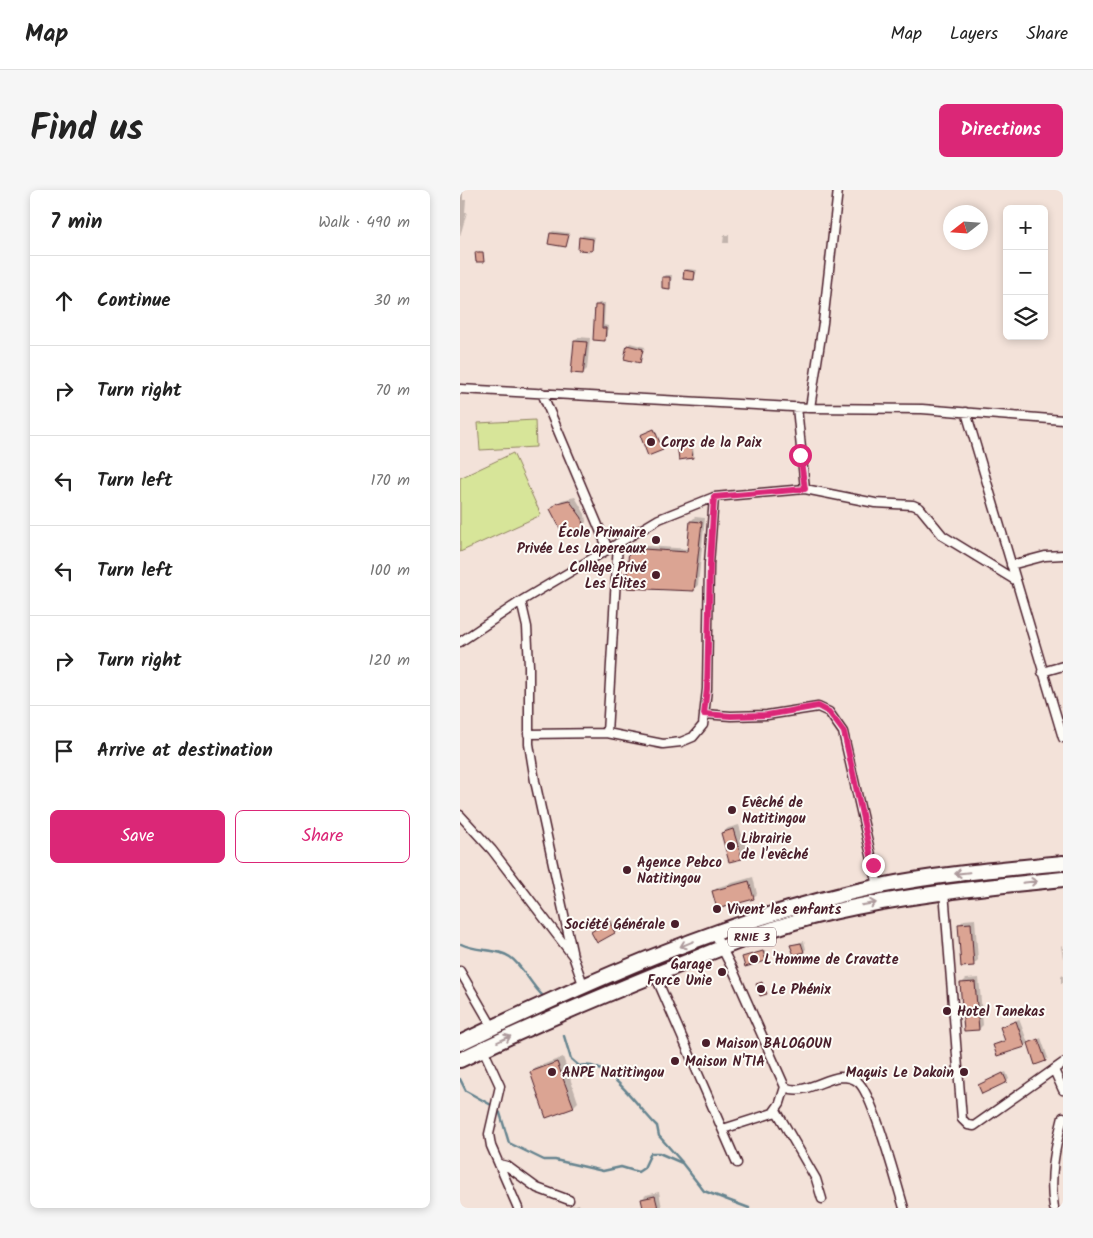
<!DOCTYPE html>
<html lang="en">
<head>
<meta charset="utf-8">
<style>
	body { margin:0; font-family:Kalam,sans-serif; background:#f6f6f6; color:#222 }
	.controls { position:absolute; right:15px; top:15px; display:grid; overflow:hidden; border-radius:8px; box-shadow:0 2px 8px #0003 }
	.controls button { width:45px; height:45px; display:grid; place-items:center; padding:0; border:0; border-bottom:1px solid #e0e0e0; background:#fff; color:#222; font:25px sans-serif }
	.compass { position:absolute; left:483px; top:15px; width:45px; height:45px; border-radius:50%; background:#fff; box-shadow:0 2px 8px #0003; rotate:253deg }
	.stop { position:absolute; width:15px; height:15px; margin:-11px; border:4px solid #db2777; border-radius:50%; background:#fff }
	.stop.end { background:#db2777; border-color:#fff; box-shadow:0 1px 5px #0008 }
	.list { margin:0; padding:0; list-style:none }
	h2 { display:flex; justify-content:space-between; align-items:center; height:65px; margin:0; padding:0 20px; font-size:21px }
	h2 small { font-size:16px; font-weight:400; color:#767676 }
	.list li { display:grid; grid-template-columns:32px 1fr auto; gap:15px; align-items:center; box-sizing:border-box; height:90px; padding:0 20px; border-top:1px solid #e0e0e0 }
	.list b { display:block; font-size:19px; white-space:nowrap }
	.list em { font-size:16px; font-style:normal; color:#767676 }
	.actions { display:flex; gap:10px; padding:15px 20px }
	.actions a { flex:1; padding:11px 0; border:1px solid #db2777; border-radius:8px; text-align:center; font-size:18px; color:#db2777 }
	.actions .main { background:#db2777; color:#fff }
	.icon { flex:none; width:28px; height:28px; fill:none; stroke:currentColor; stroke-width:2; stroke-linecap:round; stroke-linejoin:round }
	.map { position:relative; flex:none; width:603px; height:1018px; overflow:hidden; border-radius:8px }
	header { display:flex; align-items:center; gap:30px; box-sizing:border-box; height:70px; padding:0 25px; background:#fff; border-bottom:1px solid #e0e0e0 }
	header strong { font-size:24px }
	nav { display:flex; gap:28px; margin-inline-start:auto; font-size:18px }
	.intro { display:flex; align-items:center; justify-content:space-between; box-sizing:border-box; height:120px; padding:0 30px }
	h1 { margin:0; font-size:35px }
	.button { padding:12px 22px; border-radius:8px; background:#db2777; color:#fff; font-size:18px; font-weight:700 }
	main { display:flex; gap:30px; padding:0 30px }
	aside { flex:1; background:#fff; border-radius:8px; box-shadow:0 2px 8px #0003 }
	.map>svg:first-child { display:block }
	.green { fill:#d7e599; stroke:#908262 }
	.shadow { fill:#0003 }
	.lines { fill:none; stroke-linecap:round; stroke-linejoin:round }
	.stream { stroke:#66848f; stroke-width:2.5 }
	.building { fill:#dba493; stroke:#4a1f2b }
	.street-casing { stroke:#4a1f2b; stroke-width:11 }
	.highway-casing { stroke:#4a1f2b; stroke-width:18 }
	.street { stroke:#fdfcf7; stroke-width:8 }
	.highway { stroke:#fdfcf7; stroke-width:14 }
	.oneway { stroke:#ac999b }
	.route { stroke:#db2777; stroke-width:6 }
	.poi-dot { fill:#4a1f2b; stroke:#fdfcf7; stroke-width:2 }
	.labels { text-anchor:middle; stroke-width:4; stroke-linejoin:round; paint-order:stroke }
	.shield { fill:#fdfcf7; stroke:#806168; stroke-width:1 }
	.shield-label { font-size:12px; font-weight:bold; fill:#4a1f2b }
	.poi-label { font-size:14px; font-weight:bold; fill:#4a1f2b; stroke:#fdfcf7; text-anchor:start }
</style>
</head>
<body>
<header>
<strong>Map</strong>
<nav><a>Map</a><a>Layers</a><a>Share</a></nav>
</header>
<div class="intro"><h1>Find us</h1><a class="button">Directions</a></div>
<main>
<aside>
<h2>7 min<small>Walk · 490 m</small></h2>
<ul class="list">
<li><svg class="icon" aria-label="ahead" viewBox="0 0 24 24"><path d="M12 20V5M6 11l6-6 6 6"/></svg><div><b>Continue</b></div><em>30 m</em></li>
<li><svg class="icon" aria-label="right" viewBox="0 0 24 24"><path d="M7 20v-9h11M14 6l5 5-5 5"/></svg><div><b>Turn right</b></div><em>70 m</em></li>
<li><svg class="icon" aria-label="left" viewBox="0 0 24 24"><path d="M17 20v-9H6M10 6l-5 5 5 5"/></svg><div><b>Turn left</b></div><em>170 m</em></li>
<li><svg class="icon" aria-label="left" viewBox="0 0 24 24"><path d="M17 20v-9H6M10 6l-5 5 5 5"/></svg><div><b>Turn left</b></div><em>100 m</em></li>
<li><svg class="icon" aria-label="right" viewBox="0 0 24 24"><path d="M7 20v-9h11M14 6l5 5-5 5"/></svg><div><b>Turn right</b></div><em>120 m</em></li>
<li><svg class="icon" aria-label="arrive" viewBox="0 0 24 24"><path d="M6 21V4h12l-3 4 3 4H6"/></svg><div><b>Arrive at destination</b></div></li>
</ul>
<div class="actions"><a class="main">Save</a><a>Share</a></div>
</aside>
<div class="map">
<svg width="603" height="1018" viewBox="0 0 603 1018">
	<rect width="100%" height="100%" fill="#f3e2d9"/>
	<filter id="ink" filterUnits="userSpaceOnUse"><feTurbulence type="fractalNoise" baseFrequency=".02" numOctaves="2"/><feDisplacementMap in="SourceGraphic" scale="10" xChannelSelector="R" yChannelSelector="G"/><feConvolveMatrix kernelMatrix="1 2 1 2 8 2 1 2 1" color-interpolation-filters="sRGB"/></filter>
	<g filter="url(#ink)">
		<path class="green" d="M75,230L76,257L20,260L18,233Z
			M53,263L81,325L0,362V288Z"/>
		<path class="shadow" d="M0,0H3V10H6L5,22H7L0,46Z
			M93,41L110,43L105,56L91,43Z
			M123,45L135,47L131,60L120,48Z
			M264,45H269V53H263Z
			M227,79L237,80L234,89L225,81Z
			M206,85H212L211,95L209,97L204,87Z
			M139,113H145L144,135L148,136L147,147L144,149L136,116Z
			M119,147L130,148L127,179L123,183L115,151Z
			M170,153L185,157L180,171L168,156Z
			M195,239L203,258L202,259L181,245Z
			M232,251L234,265L232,267L218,255Z
			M115,307L125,324L126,332L122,336L95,316L102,310Z
			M235,327L245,328L238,395L234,399L165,384L169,380L170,359L174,355L229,359L231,331Z
			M279,635L287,662L281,668L262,643L268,638Z
			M293,687L297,704L293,708L254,701L258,697Z
			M515,729L518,770L514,774L500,734L504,730Z
			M152,730L157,740L154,742H133Z
			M344,751L346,759L344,761L332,755Z
			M603,754V769L601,756Z
			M305,760L308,768L305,770L283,768Z
			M603,785V793H601V787Z
			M519,788L523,835L519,839L502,793L506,789Z
			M559,829L568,853L564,856L534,855L545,849L541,837Z
			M581,848L588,868L586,870L569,854Z
			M103,867L118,912L113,917L71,882L77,877Z
			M546,882L549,889L547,891L522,902V893Z
			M199,1002L202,1018H184L182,1009L186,1005Z
			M119,1014L120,1018H108L109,1017Z"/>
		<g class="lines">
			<path class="stream" d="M1,754C16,762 38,758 50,767C62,775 71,795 83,806
				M104,846L111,869L119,876C148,868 178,918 197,936L199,946L222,972
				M0,889L6,901L33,916L40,923L49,953L84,970H95L143,981L161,977L178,982L184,978L191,963H199L222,973L244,1001L289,1018"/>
		</g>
		<path class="building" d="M90,43L109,45L106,57L88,54Z
			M119,47L133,49L132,61L118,60Z
			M15,62H23L24,72H16Z
			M224,80L235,82L234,90L223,89Z
			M202,87H210V99L202,98Z
			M135,115H143L142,138H146L145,151L133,150Z
			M114,151L127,152L123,184L111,183Z
			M167,155L183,159L180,173L164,169Z
			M194,239L203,260L188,266L180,245Z
			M230,252L233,268L219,270L217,254Z
			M109,310L122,328L123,338L110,345L103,344L90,319L97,313Z
			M230,331L242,332L234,401L163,398L164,383L167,384L169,358L227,362Z
			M273,639L282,669L269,672L261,643Z
			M289,691L294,709L257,719L252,701Z
			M149,731L155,743L137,753L131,742Z
			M511,733L514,776L501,777L498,734Z
			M341,753L344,762L334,765L330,755Z
			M303,761L306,771L285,777L282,767Z
			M302,792L307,804L300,806L296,794Z
			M515,792L519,840L504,841L500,793Z
			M556,831L565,857L537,866L533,855L545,851L540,837Z
			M578,849L586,871L575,875L568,853Z
			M97,872L114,918L86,928L70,882Z
			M543,883L547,892L522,904L518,895Z
			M195,1006L198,1018H183L181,1009Z"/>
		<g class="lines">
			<g class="street-casing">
				<path id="street" d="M0,199L350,218L462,219L603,230
					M82,203L148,359
					M337,217L345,299
					M350,218L363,133L378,0
					M506,222L603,548
					M551,375L585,366L603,365
					M61,411L67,437L69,476V554L75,591L113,766
					M0,452L61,411L199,329L254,307L345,299L415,313L453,315L460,318L483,346L555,390
					M582,482L603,476
					M244,524L271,526L307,525L358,517L369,522L383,542L418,696
					M147,543L158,353
					M68,544L147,543L203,554L221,552L233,547L243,535L247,499L249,374L254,307
					M0,625L32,660L113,766L124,797
					M484,701L502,929L508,935L514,936L603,873
					M254,743L273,780L325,897C342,906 363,889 380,887C386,887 394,888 398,892C413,904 437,995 444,1018
					M0,781L33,838
					M195,785L277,973
					M23,859L40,896L29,944L31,956L58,1018
					M594,880L603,900
					M316,920L356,989L362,1009
					M263,939L313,923L320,913L325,897
					M39,974L47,976L77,998L109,1010
					M594,1018C589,985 595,959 603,927"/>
			</g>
			<g class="highway-casing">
				<path id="highway" d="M0,853C134,789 273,726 420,696C480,684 542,679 603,673
					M0,870C67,837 135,809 204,781C257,760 312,736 368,723C445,705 524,697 603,689"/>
			</g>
			<use href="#street" class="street"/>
			<use href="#highway" class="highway"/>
		</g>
		<defs><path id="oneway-shaft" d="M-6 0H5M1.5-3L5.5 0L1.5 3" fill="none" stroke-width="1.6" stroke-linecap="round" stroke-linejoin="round" transform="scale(1.25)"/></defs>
		<g class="oneway">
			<use href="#oneway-shaft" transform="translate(502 683) rotate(174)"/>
			<use href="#oneway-shaft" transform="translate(570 692) rotate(-6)"/>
			<use href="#oneway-shaft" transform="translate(409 714) rotate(-10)"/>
			<use href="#oneway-shaft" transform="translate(227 754) rotate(158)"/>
			<use href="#oneway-shaft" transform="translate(44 849) rotate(-24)"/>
		</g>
	</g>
	<g class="lines" filter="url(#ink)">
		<path class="route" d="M340,265L345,299L254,307L250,374L247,499L244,524L271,526L307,525L358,516L369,522L384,542L413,675"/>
	</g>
	<g class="poi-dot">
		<circle cx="191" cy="252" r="5"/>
		<circle cx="196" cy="350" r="5"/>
		<circle cx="196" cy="385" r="5"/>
		<circle cx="272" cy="620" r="5"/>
		<circle cx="271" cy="656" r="5"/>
		<circle cx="167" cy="680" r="5"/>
		<circle cx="257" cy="719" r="5"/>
		<circle cx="215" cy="734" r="5"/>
		<circle cx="294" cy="769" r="5"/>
		<circle cx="262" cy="782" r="5"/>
		<circle cx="301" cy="799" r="5"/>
		<circle cx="487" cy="821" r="5"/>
		<circle cx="246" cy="853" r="5"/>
		<circle cx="215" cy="871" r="5"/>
		<circle cx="92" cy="882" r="5"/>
		<circle cx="504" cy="882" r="5"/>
	</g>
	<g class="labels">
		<rect class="shield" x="268" y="737.5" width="48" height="19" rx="4"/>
		<g class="shield-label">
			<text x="292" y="751">RNIE 3</text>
		</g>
		<g class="poi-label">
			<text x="201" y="257">Corps de la Paix</text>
			<text x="186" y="347" text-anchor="end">École Primaire<tspan x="186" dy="16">Privée Les Lapereaux</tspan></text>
			<text x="186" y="382" text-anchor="end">Collège Privé<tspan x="186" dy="16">Les Élites</tspan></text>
			<text x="282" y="617">Evêché de<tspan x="282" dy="16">Natitingou</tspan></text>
			<text x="281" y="653">Librairie<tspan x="281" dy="16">de l'evêché</tspan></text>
			<text x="177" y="677">Agence Pebco<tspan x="177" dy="16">Natitingou</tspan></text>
			<text x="267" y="724">Vivent les enfants</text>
			<text x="205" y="739" text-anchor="end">Société Générale</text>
			<text x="304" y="774">L'Homme de Cravatte</text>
			<text x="252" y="779" text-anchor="end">Garage<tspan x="252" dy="16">Force Unie</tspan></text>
			<text x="311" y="804">Le Phénix</text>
			<text x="497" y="826">Hotel Tanekas</text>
			<text x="256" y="858">Maison BALOGOUN</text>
			<text x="225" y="876">Maison N'TIA</text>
			<text x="102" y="887">ANPE Natitingou</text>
			<text x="494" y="887" text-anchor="end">Maquis Le Dakoin</text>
		</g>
	</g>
</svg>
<div class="controls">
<button>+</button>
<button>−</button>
<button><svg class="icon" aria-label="layers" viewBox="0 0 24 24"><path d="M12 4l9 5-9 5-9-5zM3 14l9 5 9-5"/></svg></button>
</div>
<svg class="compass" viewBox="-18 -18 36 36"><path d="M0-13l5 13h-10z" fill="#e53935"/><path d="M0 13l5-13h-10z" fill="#767676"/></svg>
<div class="stop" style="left:340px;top:265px"></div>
<div class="stop end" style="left:413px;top:675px"></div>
</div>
</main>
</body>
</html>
